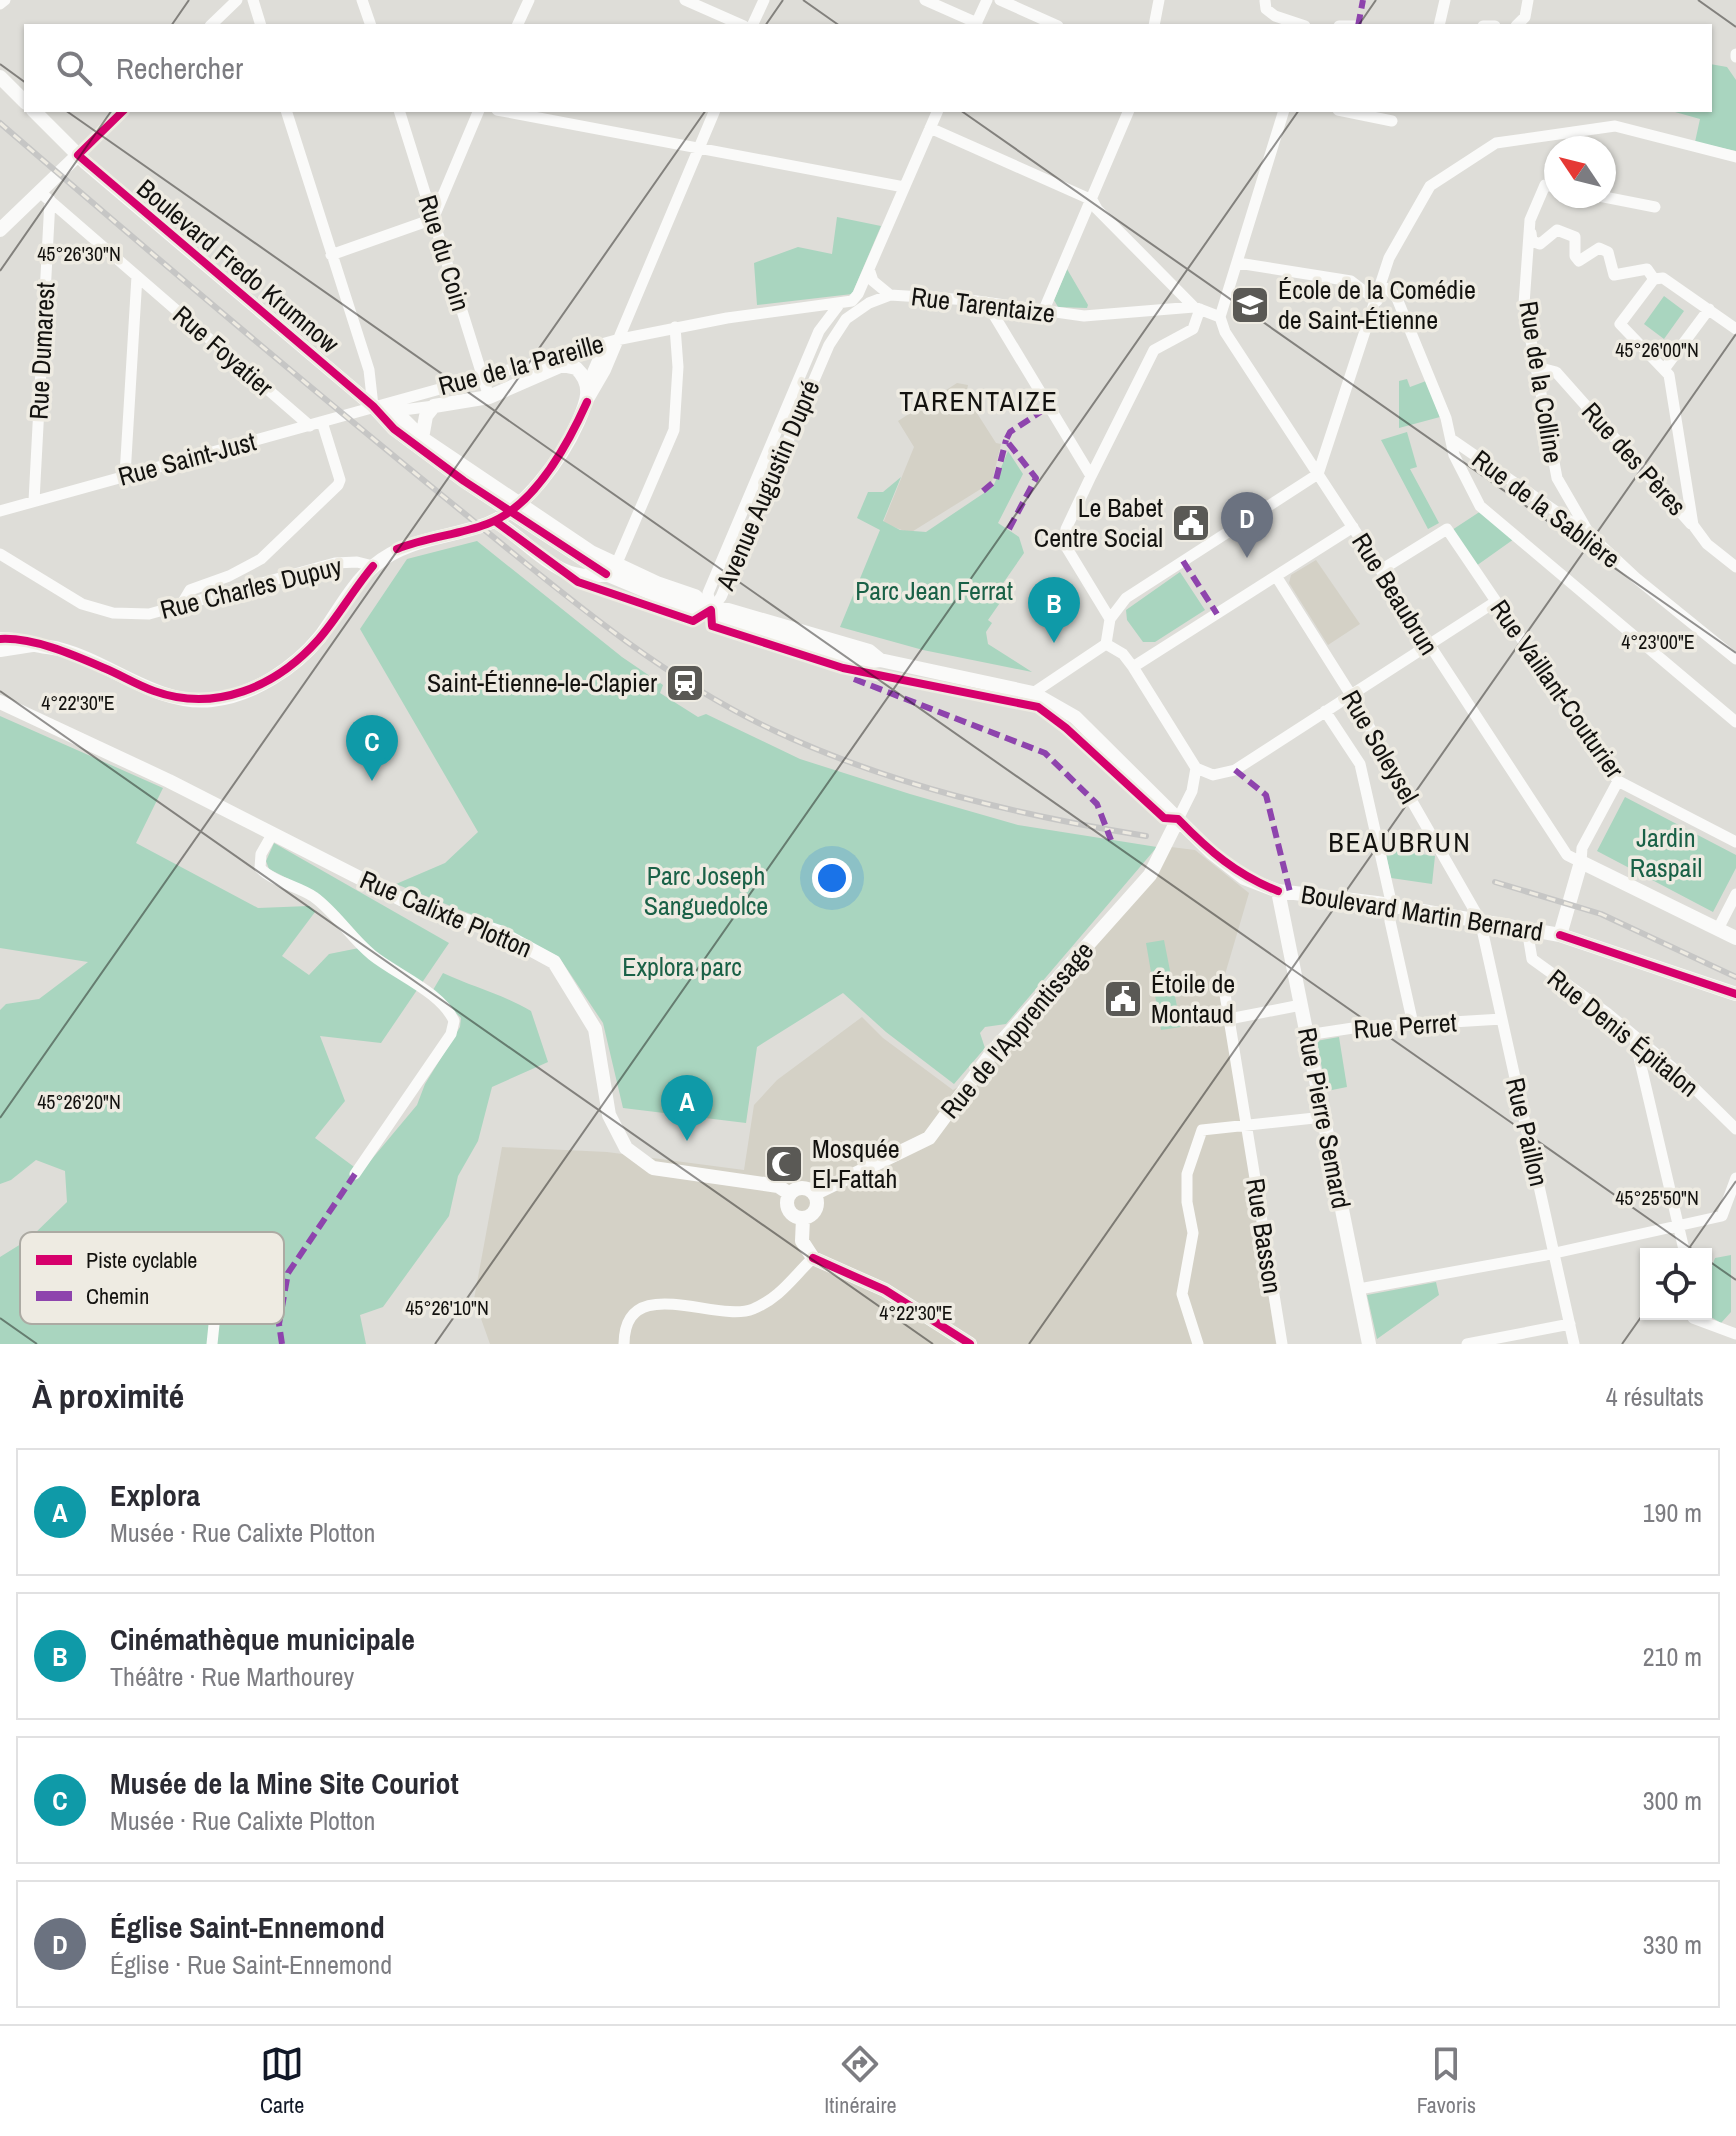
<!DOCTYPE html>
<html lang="fr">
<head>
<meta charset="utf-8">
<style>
	body { margin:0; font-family:"Archivo Narrow",sans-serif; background:#f2f2f3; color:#2b2b33 }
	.controls { position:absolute; right:24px; bottom:24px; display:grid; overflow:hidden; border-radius:0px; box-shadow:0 2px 6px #0004 }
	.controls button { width:72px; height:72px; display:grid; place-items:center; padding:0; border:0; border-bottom:2px solid #e1e1e2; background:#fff; color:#2b2b33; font:40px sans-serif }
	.compass { position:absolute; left:1544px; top:136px; width:72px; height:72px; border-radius:50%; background:#fff; box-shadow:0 2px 6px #0004; rotate:305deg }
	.you { position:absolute; left:832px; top:878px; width:28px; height:28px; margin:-20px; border:6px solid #fff; border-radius:50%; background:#1a73e8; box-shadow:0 0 0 12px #1a73e833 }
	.badge { display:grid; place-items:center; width:52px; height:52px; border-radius:50%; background:#111827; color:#fff; font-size:26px; font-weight:700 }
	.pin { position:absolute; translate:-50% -66px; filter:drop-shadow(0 2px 4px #0008) }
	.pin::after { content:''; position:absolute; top:42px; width:28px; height:24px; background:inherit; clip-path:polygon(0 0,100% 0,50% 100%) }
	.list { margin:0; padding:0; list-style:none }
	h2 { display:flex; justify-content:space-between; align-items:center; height:104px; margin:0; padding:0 32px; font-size:34px }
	h2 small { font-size:26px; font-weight:400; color:#7c7c81 }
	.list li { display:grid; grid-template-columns:52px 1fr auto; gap:24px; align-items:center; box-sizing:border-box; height:128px; margin:0 16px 16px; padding:0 16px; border:2px solid #e1e1e2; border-radius:0px }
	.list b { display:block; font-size:30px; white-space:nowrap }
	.list p { margin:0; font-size:26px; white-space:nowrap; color:#7c7c81 }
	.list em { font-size:26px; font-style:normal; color:#7c7c81 }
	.icon { flex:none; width:44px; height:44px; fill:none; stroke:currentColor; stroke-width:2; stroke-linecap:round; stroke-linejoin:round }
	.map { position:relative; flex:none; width:1736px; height:1344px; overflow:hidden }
	.search { position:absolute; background:#fff; box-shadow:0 2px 6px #0004; left:24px; right:24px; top:24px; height:88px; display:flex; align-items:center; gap:20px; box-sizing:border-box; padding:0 28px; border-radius:0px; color:#7c7c81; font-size:30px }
	.sheet { height:680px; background:#fff }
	nav { display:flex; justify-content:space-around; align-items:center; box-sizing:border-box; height:112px; border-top:2px solid #e1e1e2; background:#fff; font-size:22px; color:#7c7c81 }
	nav a { display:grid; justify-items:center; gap:4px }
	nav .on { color:#111827 }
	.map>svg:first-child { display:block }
	.built { fill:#d4d1c6 }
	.green { fill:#a9d5bf }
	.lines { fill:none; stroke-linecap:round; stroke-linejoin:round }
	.street { stroke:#fafaf9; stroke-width:11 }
	.secondary { stroke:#fafaf9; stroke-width:14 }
	.rail-casing { stroke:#c6c6c5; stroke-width:6 }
	.rail { stroke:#eeebe2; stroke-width:3; stroke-dasharray:9; stroke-linecap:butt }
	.quiet { stroke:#8e44ad; stroke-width:6; stroke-dasharray:12 6; stroke-linecap:butt }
	.cycleway-casing { stroke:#eeebe2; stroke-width:13 }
	.cycleway { stroke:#d6006c; stroke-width:8 }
	.ticks { fill:none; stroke:#13120f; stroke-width:2; stroke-opacity:0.45 }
	.labels { text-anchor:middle; stroke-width:7; stroke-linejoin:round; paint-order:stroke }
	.street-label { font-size:26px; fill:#13120f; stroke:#eeebe2 }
	.poi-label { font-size:26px; fill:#13120f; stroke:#eeebe2; text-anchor:start }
	.park-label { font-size:26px; fill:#1a6147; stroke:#eeebe2 }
	.neighbourhood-label { font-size:28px; letter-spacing:2px; fill:#13120f; stroke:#eeebe2 }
	.key { fill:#eeebe2; stroke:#acaaa3; stroke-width:2 }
	.key-label { font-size:22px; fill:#13120f }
	.ticks-label { font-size:20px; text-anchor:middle; fill:#13120f; stroke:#eeebe2; stroke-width:7; stroke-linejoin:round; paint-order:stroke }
</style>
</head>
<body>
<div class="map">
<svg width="1736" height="1344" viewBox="0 0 1736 1344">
	<rect width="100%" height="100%" fill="#deddd8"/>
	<path class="built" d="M957,383L968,385L966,396L996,443L1001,444L992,482L910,533L883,523L914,447L898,421Z
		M1316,560L1360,624L1328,645L1289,583L1291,575Z
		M1171,847L1195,850L1249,893L1221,988L1276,1344H490L474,1299L502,1147L607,1152L744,1170L754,1105L777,1080L862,1017L883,1038L953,1090L993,1065Z"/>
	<path class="green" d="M1710,64L1727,67L1736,80V151L1695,142L1700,119L1668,110H1710Z
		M837,217L881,226L852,294L757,305L754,263L798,247L832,254Z
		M1067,269L1088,305L1087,308L1058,307L1054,300Z
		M1664,296L1684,311L1664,339L1644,324Z
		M1407,379L1410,387L1426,381L1440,417L1399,428V381Z
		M1407,432L1417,467L1410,469L1439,523L1428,529L1381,440Z
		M1008,451L1023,474L998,523L1019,537L1024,553L997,592L1004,597L988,620L992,623L986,632L988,644L1032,672L923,650L840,627L880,530L857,518L868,492H883L901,477L883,521L900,530L926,532L993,487Z
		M1481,511L1514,539L1476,566L1452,530Z
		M477,541L622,657L663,685L660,693L698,717L706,714L800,759L910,794L1018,825L1157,847L1006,1024L985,1027L980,1033L985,1048L954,1084L886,1032L843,993L757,1047L746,1123L623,1108L603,1023L559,957L500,926L396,884L445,863L478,832L360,629L407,559Z
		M1180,572L1205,610L1155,642H1143L1127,620L1126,610Z
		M0,716L163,788L136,843L258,908L309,906L315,912L282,956L309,975L329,954L359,948L320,895L269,869L266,861L274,843L449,943L381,1043L320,1036L345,1101L315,1138L361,1172L417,1105L425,1084L460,1027L461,1018L433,990L443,973C473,987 502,994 531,1011L548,1062L492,1087L478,1141L458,1176L449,1216L383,1307L360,1315L366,1344H0V1257L29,1239L67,1202L65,1171L36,1160L11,1180L0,1184V1010L6,1004L39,999L88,962L0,948Z
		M1625,797L1736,855V868L1713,912L1597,851Z
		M1385,849L1435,856L1432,884L1391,878Z
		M1164,940L1181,1027L1161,1030L1146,943Z
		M1339,1037L1347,1087L1327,1091L1316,1041Z
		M1731,1255V1312L1721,1323L1706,1314V1289H1711L1710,1284L1706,1283L1715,1258Z
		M1436,1282L1439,1295L1377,1339L1367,1295Z"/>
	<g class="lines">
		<path class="street" d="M253,0L261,26
			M362,0L371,26
			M685,0L744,26
			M925,0L977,23
			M1000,0L1058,26
			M1265,1L1266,9L1275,16L1305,26
			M0,4L5,0
			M210,26L237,0
			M517,26L529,0
			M752,26L764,0
			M975,26L987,0
			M1154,26L1159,0
			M1339,26H1355
			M1439,26L1445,0
			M1483,26H1495
			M1516,26L1525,17L1528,0
			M1736,54V57
			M286,110L369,370L373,406
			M399,110L489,397
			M497,110L904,187
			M1338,110L1392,121
			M930,128L1092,200
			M78,155L124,110
			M1556,187L1545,185L1530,220L1524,304L1557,478L1590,535
			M41,193L310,426
			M1599,196L1655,207
			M1092,200L1097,209L1194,307
			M1531,233L1532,241L1540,244L1557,230L1575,237V256L1579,261L1599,248L1608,252L1614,275L1647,269L1654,279
			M331,255L433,219L479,110
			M1238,263L1351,281L1377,301
			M869,269L873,281L890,295
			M1381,285L1396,296L1446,418L1454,455L1480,506L1736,722
			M986,302L1091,476L1066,529L1065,545L1110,619
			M1043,312L1129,110
			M1220,317L1225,332L1567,855L1581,862L1582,848L1618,781
			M1220,317L1284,110
			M1736,329L1663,278L1654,279L1620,324L1669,375L1693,525L1707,544L1736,567
			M1537,367L1556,372L1691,524
			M1665,368L1709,309
			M588,383L600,355L612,343
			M587,402L605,371L715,110
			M395,411L434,406
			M1454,441L1590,535L1636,578L1736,659
			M1318,474L1389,258L1430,186L1496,143L1615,126L1736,157
			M125,475L137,276
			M1091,476L1154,350L1193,329L1200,309
			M34,501L50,200
			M0,511L616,340L727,318L852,301L858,294L938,110
			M0,554L82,604L113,613L149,614L335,563L357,562L373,566
			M616,565L674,430L678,367L675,327
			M1381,570L1447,529L1618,781L1736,842
			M1276,576L1351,695L1480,920L1574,1344
			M180,607L190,590L229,576L261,559L338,485L340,480L322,422
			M711,610L721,597L829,345L846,319L869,303L890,295L970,300L1084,316L1194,307L1220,317
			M711,610L708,593L819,331L838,306
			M1106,644L1110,619L1126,598L1318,474
			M1106,644L1123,654L1133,667L1196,768L1192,791L1178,819
			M1133,667L1353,527
			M1033,693L1106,644
			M1325,711L1360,764L1392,906L1390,921L1413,1024
			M1196,768L1213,775L1235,770L1495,602
			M273,833L261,854L260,868C273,882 298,886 314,897C336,913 351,938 372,955C397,975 441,992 454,1021L451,1034L355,1174
			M1718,929L1736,894
			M1536,930L1529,941L1532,959L1607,1013L1680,1074L1736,1129
			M1223,982L1282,1344
			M1229,1019L1301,1005
			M1307,1035L1353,1028L1502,1019
			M1634,1036L1685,1254
			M1359,1289L1546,1255L1722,1216L1736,1178
			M1693,1318L1736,1334
			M212,1344L217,1295
			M624,1344C625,1270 716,1324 753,1309C780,1298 793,1277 813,1258
			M1198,1344L1182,1294L1193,1233L1187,1202V1174L1202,1130L1324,1117
			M1467,1344L1570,1324"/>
		<path class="secondary" d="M0,77L26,103
			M33,110L86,163L373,406L394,429L464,481L606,574L690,609L728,610L869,651L880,660
			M0,230L78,155
			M373,406L395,411L422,438L591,552L657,583L695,596L723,621L832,655L865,662L880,660L1033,693L1075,717L1212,853L1244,878L1278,891L1377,903L1560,935L1736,994
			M495,521C533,544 558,586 606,574
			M0,639C14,638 22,643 35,645C43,647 51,647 59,649C110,662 157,706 212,700C252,696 295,668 320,637C337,614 352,584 375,565C407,538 449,538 487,524C525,510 562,458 578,422C587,402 594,385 576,368L562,365L489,397L434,406L426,416L422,438
			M0,650L32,645
			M0,702L169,781L401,899L499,932L554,962L595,1029L609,1115L626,1148L653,1168L778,1186L790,1194
			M1278,891L1369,1344
			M1560,935L1581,862L1736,938
			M787 1203a15 15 0 1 1 30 0a15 15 0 1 1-30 0Z
			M814,1194L929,1138L994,1050L1150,875L1178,819
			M803,1218L802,1241L813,1258L885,1290L970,1344"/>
		<g class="rail-casing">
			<path id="rail" d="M0,123C148,251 297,377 449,501C552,584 655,675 775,731C893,786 1019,815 1146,836
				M1495,882L1601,914L1736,977"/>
		</g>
		<use href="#rail" class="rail"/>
		<path class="quiet" d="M1358,26L1363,0
			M983,491L996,480L1006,440
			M1009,529L1036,478L1006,440L1010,432L1048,407
			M1183,561L1217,614
			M854,679L1045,753L1097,804L1111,840
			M1235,770L1266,795L1290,892
			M282,1344L279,1324L288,1273L355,1174"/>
		<g class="cycleway-casing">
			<path id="cycleway" d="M124,110L78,155L373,406L394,429L464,481L606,574
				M495,521L578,582L693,621L711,610L712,626L843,668L1038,707L1066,728L1164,818L1178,819C1209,851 1237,875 1278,891
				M397,549C426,537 458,535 487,524C534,507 568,444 587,402
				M0,639C33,637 74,655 104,668C121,675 137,685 154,691C215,713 276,687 318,640C338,617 353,590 373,566
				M1560,935L1736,994
				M813,1258L885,1290L970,1344"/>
		</g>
		<use href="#cycleway" class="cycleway"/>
	</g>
	<path class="ticks" d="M803,0L840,26M1698,0L1736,27M171,26L189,0M765,26L783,0M1358,26L1376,0M0,64L26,83M65,110L1699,1254M960,110L1736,653M0,271L112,110M0,691L933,1344M0,1118L706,110M1685,1254L1736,1181M1706,1259L1736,1280M0,1318L37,1344M435,1344L1299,110M1029,1344L1736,334M1622,1344L1646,1310"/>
	<defs>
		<g id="university-square" transform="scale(2)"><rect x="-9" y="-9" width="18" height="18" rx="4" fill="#5a5955" stroke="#eeebe2"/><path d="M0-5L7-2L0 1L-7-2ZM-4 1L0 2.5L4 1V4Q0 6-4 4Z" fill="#fff"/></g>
		<g id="civic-square" transform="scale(2)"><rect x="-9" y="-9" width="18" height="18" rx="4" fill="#5a5955" stroke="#eeebe2"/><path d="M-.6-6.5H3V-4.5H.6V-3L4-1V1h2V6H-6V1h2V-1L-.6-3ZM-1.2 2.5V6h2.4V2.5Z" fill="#fff"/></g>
		<g id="station-square" transform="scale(2)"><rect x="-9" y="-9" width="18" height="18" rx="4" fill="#5a5955" stroke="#eeebe2"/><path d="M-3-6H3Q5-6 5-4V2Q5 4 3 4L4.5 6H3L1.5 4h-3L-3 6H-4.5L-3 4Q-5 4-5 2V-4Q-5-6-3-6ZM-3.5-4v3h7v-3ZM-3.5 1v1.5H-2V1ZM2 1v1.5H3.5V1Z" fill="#fff"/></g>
		<g id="mosque-square" transform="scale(2)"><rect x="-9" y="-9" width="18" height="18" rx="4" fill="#5a5955" stroke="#eeebe2"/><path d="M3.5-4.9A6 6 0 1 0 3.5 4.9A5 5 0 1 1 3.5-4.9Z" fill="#fff"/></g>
	</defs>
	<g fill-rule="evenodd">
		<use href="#university-square" x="1250" y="305"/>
		<use href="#civic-square" x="1191" y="523"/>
		<use href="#station-square" x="685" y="683"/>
		<use href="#civic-square" x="1123" y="999"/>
		<use href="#mosque-square" x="784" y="1164"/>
	</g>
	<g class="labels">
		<g class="street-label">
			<text transform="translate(444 253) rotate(73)" y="9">Rue du Coin</text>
			<text transform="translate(238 266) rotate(40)" y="9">Boulevard Fredo Krumnow</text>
			<text transform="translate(983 305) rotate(7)" y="9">Rue Tarentaize</text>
			<text transform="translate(42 351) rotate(-87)" y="9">Rue Dumarest</text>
			<text transform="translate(223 351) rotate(41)" y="9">Rue Foyatier</text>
			<text transform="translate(521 365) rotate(-15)" y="9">Rue de la Pareille</text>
			<text transform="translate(1541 382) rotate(81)" y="9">Rue de la Colline</text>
			<text transform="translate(187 459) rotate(-15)" y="9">Rue Saint-Just</text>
			<text transform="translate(1634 459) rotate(48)" y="9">Rue des Pères</text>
			<text transform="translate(768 485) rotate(-67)" y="9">Avenue Augustin Dupré</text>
			<text transform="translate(1546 509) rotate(37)" y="9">Rue de la Sablière</text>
			<text transform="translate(251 588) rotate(-14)" y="9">Rue Charles Dupuy</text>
			<text transform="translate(1395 594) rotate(58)" y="9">Rue Beaubrun</text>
			<text transform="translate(1557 689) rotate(55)" y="9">Rue Vaillant-Couturier</text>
			<text transform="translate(1380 747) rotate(60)" y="9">Rue Soleysel</text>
			<text transform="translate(1422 913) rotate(9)" y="9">Boulevard Martin Bernard</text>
			<text transform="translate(446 914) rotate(23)" y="9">Rue Calixte Plotton</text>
			<text transform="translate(1405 1026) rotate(-4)" y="9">Rue Perret</text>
			<text transform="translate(1017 1030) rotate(-50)" y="9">Rue de l'Apprentissage</text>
			<text transform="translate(1623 1033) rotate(39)" y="9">Rue Denis Épitalon</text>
			<text transform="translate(1324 1118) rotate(79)" y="9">Rue Pierre Semard</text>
			<text transform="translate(1527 1132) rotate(77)" y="9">Rue Paillon</text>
			<text transform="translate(1264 1236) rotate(81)" y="9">Rue Basson</text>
		</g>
		<g class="poi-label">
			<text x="1278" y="299">École de la Comédie<tspan x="1278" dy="30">de Saint-Étienne</tspan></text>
			<text x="1163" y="517" text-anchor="end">Le Babet<tspan x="1163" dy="30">Centre Social</tspan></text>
			<text x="657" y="692" text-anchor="end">Saint-Étienne-le-Clapier</text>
			<text x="1151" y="993">Étoile de<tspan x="1151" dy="30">Montaud</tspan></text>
			<text x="812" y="1158">Mosquée<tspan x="812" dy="30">El-Fattah</tspan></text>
		</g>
		<g class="park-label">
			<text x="934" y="600">Parc Jean Ferrat</text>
			<text x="1666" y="847">Jardin<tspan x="1666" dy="30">Raspail</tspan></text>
			<text x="706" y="885">Parc Joseph<tspan x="706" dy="30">Sanguedolce</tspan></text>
			<text x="682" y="976">Explora parc</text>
		</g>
		<g class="neighbourhood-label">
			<text x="979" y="411">TARENTAIZE</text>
			<text x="1400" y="852">BEAUBRUN</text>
		</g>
	</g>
	<rect x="20" y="1232" width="264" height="92" rx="12" class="key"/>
	<rect x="36" y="1255" width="36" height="10" fill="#d6006c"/>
	<rect x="36" y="1291" width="36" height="10" fill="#8e44ad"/>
	<g class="key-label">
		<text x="86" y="1268">Piste cyclable</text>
		<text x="86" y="1304">Chemin</text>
	</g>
	<g class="ticks-label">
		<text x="79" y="261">45°26'30"N</text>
		<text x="1657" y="357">45°26'00"N</text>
		<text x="1658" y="649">4°23'00"E</text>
		<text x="78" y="710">4°22'30"E</text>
		<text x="79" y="1109">45°26'20"N</text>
		<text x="1657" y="1205">45°25'50"N</text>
		<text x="447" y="1315">45°26'10"N</text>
		<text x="916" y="1320">4°22'30"E</text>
	</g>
</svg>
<div class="controls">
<button><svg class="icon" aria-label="locate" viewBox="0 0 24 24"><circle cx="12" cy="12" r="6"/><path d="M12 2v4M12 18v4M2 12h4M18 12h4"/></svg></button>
</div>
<svg class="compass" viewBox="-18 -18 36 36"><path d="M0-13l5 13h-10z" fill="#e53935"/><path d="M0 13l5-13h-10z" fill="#7c7c81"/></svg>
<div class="you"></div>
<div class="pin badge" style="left:687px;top:1141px;background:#0f9aa8">A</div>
<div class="pin badge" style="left:1054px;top:643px;background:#0f9aa8">B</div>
<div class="pin badge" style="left:372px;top:781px;background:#0f9aa8">C</div>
<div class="pin badge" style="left:1247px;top:558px;background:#6b7280">D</div>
<div class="search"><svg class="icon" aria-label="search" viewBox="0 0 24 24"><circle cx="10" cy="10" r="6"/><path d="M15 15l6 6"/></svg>Rechercher</div>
</div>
<section class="sheet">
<h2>À proximité<small>4 résultats</small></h2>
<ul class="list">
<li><span class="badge" style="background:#0f9aa8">A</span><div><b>Explora</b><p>Musée · Rue Calixte Plotton</p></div><em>190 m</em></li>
<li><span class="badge" style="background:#0f9aa8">B</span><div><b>Cinémathèque municipale</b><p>Théâtre · Rue Marthourey</p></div><em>210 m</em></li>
<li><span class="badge" style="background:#0f9aa8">C</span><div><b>Musée de la Mine Site Couriot</b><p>Musée · Rue Calixte Plotton</p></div><em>300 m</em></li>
<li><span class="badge" style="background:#6b7280">D</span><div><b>Église Saint-Ennemond</b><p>Église · Rue Saint-Ennemond</p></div><em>330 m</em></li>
</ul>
</section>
<nav>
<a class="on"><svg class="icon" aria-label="map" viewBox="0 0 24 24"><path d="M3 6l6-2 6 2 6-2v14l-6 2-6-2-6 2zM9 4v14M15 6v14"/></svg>Carte</a>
<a><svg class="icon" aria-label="directions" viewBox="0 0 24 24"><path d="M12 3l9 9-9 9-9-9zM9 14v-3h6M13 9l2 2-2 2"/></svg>Itinéraire</a>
<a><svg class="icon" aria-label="saved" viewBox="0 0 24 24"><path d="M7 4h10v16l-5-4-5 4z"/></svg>Favoris</a>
</nav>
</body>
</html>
